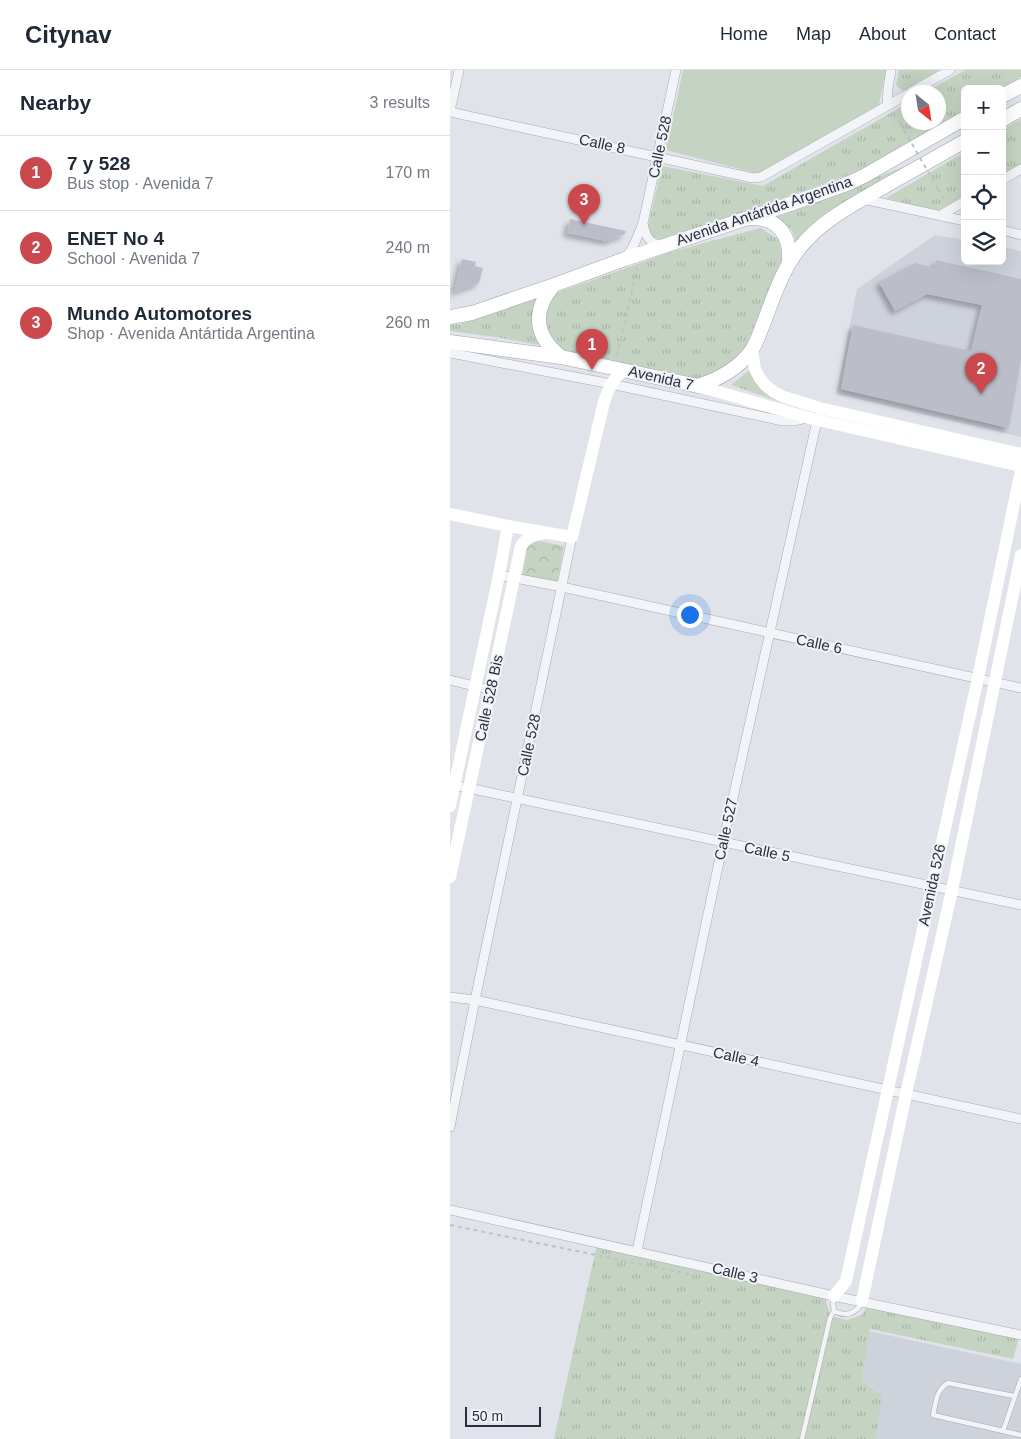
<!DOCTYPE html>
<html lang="en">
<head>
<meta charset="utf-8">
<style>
	body { margin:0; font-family:Arial,sans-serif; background:#f2f2f3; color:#1f2937 }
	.controls { position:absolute; right:15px; top:15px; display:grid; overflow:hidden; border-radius:8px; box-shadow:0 5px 20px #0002 }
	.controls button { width:45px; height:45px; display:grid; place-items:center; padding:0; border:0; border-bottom:1px solid #e0e1e3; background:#fff; color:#1f2937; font:25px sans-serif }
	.compass { position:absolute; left:451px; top:15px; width:45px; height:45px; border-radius:50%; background:#fff; box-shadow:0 5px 20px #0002; rotate:150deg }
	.scale { position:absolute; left:15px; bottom:12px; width:76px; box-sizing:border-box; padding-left:5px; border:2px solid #292f40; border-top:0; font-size:14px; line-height:18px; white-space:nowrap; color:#292f40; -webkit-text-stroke:4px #f0f2f6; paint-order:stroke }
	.you { position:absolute; left:239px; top:544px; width:18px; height:18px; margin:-12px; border:4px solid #fff; border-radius:50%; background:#1a73e8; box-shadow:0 0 0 8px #1a73e833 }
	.badge { display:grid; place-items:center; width:32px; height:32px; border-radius:50%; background:#cb484e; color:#fff; font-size:16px; font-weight:700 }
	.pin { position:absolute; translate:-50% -41px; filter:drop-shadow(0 1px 2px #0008) }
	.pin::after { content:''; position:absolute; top:26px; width:18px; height:15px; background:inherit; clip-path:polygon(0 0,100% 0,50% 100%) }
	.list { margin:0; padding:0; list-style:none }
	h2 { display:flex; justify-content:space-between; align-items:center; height:65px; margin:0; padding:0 20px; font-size:21px }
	h2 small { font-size:16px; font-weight:400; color:#747a83 }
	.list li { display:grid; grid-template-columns:32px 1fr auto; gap:15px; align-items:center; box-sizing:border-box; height:75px; padding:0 20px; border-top:1px solid #e0e1e3 }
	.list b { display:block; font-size:19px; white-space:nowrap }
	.list p { margin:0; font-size:16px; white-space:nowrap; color:#747a83 }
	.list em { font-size:16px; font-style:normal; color:#747a83 }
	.icon { flex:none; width:28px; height:28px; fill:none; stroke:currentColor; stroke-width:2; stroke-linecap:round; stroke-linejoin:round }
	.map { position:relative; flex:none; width:571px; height:1369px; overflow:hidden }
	header { display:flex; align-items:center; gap:30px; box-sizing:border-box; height:70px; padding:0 25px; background:#fff; border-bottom:1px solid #e0e1e3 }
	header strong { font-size:24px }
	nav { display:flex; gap:28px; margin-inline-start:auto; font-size:18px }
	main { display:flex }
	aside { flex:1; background:#fff }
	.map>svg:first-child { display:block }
	.built { fill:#ced2db }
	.grass { fill:url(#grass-tufts) }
	.park { fill:url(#park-crowns) }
	.garden { fill:#c4d3c2 }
	.building { fill:#bbbec9; filter:url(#shadow) }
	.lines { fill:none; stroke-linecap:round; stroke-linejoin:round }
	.lane-casing { stroke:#a5a9b3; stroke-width:5.5 }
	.street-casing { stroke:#a5a9b3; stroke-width:10 }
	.primary-casing { stroke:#a0a6b4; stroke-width:15 }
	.path { stroke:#bec1c7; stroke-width:2; stroke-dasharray:4 4; stroke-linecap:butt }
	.lane { stroke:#f3f4f7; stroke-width:4.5 }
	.street { stroke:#f3f4f7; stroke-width:9 }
	.secondary { stroke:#fff; stroke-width:12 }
	.primary { stroke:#fff; stroke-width:14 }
	.path-bridge { stroke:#bec1c7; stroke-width:2; stroke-dasharray:4 4; stroke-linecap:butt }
	.labels { text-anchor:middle; stroke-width:4; stroke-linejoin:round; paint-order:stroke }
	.street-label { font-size:15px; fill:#292f40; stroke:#f0f2f6 }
</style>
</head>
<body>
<header>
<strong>Citynav</strong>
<nav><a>Home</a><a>Map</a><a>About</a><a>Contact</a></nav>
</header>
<main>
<aside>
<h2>Nearby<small>3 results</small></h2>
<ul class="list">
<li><span class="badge">1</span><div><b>7 y 528</b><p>Bus stop · Avenida 7</p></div><em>170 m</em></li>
<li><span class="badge">2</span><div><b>ENET No 4</b><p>School · Avenida 7</p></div><em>240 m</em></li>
<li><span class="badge">3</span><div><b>Mundo Automotores</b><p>Shop · Avenida Antártida Argentina</p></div><em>260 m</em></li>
</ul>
</aside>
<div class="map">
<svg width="571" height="1369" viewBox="0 0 571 1369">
	<defs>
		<pattern id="grass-tufts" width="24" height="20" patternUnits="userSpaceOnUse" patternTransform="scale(1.25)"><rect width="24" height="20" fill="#c4d3c2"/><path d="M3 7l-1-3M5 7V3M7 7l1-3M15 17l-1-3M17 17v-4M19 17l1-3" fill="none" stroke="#a8b5a8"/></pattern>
		<pattern id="park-crowns" width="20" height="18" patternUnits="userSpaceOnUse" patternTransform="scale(1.25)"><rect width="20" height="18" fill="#c4d3c2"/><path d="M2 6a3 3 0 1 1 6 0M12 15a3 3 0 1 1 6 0" fill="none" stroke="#a8b5a8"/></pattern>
		<filter id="shadow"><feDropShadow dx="-4" dy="4" stdDeviation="2.5" flood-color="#0004"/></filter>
	</defs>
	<rect width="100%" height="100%" fill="#e0e3e9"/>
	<path class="built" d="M485,165L515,170V191H552V177L571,181V367L386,324L407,219Z
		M141,1201L571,1294V1369H104Z"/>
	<path class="grass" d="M449,0H489L453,21L446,15Z
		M515,0H571V7L551,19H515V40L409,101L214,171L202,166L198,156L212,96L313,116L458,33V52H488V22H476Z
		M571,49V94L552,105V60Z
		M515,82V127L488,142L436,128Z
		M453,97L370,149L347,173L341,159L326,147Z
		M311,158L329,170L332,190L294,281L277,299L252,310L112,280L96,261L94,239L103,224L224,181Z
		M89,228L94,276L46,267L0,261V255L10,254Z
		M301,299L318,324L352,339L281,315Z
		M147,1174L377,1224L376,1232L381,1246L397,1250L412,1245L419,1233L569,1267L563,1289L420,1259L411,1311L432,1326L425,1369H104Z"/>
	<path class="park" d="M84,470L114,476L107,513L72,507L77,476Z"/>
	<path class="garden" d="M233,0H436L429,35L309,104L216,80Z"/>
	<path class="building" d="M120,149L176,161L175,164L157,171L117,163Z
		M12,189L26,192L25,196L33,198L29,213L4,222Z
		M486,190L571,209V290L559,358L391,319L403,255L521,281L532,235L477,224L445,241L429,212L465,193L484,198Z"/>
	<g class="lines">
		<g class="lane-casing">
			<path id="lane" d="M384,1227L383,1234L384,1241C396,1247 405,1244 412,1233
				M564,1326L498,1313C486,1320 486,1332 483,1345L571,1365
				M553,1361L571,1309
				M352,1369L380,1248L384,1241"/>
		</g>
		<g class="street-casing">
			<path id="street" d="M461,22L500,0
				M437,36L438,18L441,0
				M0,41L9,0
				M0,42L303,108L311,107L458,24
				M552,110L571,99
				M413,129L515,151
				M491,145L515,131
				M193,154C196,166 198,172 211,176
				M552,160L571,165
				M175,189L184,175L193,153L226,0
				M0,283L161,314L333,351H343L357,348
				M49,505L112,517L571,618
				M0,610L41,620
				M4,715L571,835
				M0,927L25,930L571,1049
				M0,1057L25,930L122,467
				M0,1140L393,1228L571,1265
				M187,1181L273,773L368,346"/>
		</g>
		<g class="primary-casing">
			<path id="primary" d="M552,26L571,16
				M552,50L571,39
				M301,148C328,147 341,166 339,191
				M104,215C82,240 84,266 111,287
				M0,247L22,243L104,215L175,189L343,133L397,114L414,106L515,48
				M0,272L111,287L248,316C269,309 288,299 301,281C306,274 309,265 312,257C323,229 332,198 352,175C374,149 406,133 435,116C462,101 488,86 515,71"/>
		</g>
		<path class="path" d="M443,44L450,53
			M488,119L495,131L494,133
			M167,286L187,198
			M0,1155L243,1205"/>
		<use href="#lane" class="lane"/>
		<use href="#street" class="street"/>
		<path class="secondary" d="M302,280L305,299L309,307L315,315L324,322L334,327L370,338L571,384
			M248,316L359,348L571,396
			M0,444L58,456L122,467L154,332C158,319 163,308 174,300
			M0,736L49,505L58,456
			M0,807L71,476C77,467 83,465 94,463
			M384,1226L396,1211L528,608L571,400
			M412,1231L456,1024L502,820L571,485"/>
		<use href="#primary" class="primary"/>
		<path class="path-bridge" d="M450,53L488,119"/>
	</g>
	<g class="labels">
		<g class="street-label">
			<text transform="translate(152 74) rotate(12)" y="5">Calle 8</text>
			<text transform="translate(210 77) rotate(-78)" y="5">Calle 528</text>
			<text transform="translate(314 141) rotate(-19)" y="5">Avenida Antártida Argentina</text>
			<text transform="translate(211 308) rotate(13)" y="5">Avenida 7</text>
			<text transform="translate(369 574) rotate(12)" y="5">Calle 6</text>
			<text transform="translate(39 628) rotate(-78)" y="5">Calle 528 Bis</text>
			<text transform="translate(79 675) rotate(-78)" y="5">Calle 528</text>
			<text transform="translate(276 759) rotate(-78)" y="5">Calle 527</text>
			<text transform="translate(317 782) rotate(12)" y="5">Calle 5</text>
			<text transform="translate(482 815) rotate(-78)" y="5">Avenida 526</text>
			<text transform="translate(286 987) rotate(12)" y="5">Calle 4</text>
			<text transform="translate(285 1203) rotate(13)" y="5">Calle 3</text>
		</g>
	</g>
</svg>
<div class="controls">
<button>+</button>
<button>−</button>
<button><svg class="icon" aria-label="locate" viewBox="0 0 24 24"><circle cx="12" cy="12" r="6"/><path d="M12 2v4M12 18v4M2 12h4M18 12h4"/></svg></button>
<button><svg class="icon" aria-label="layers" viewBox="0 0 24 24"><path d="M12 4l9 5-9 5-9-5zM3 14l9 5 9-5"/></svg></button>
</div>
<svg class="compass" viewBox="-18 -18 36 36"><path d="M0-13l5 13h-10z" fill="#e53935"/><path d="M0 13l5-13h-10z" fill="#747a83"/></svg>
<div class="scale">50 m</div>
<div class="you"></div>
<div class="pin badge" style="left:142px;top:300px">1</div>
<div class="pin badge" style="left:531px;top:324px">2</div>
<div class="pin badge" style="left:134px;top:155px">3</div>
</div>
</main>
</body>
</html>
